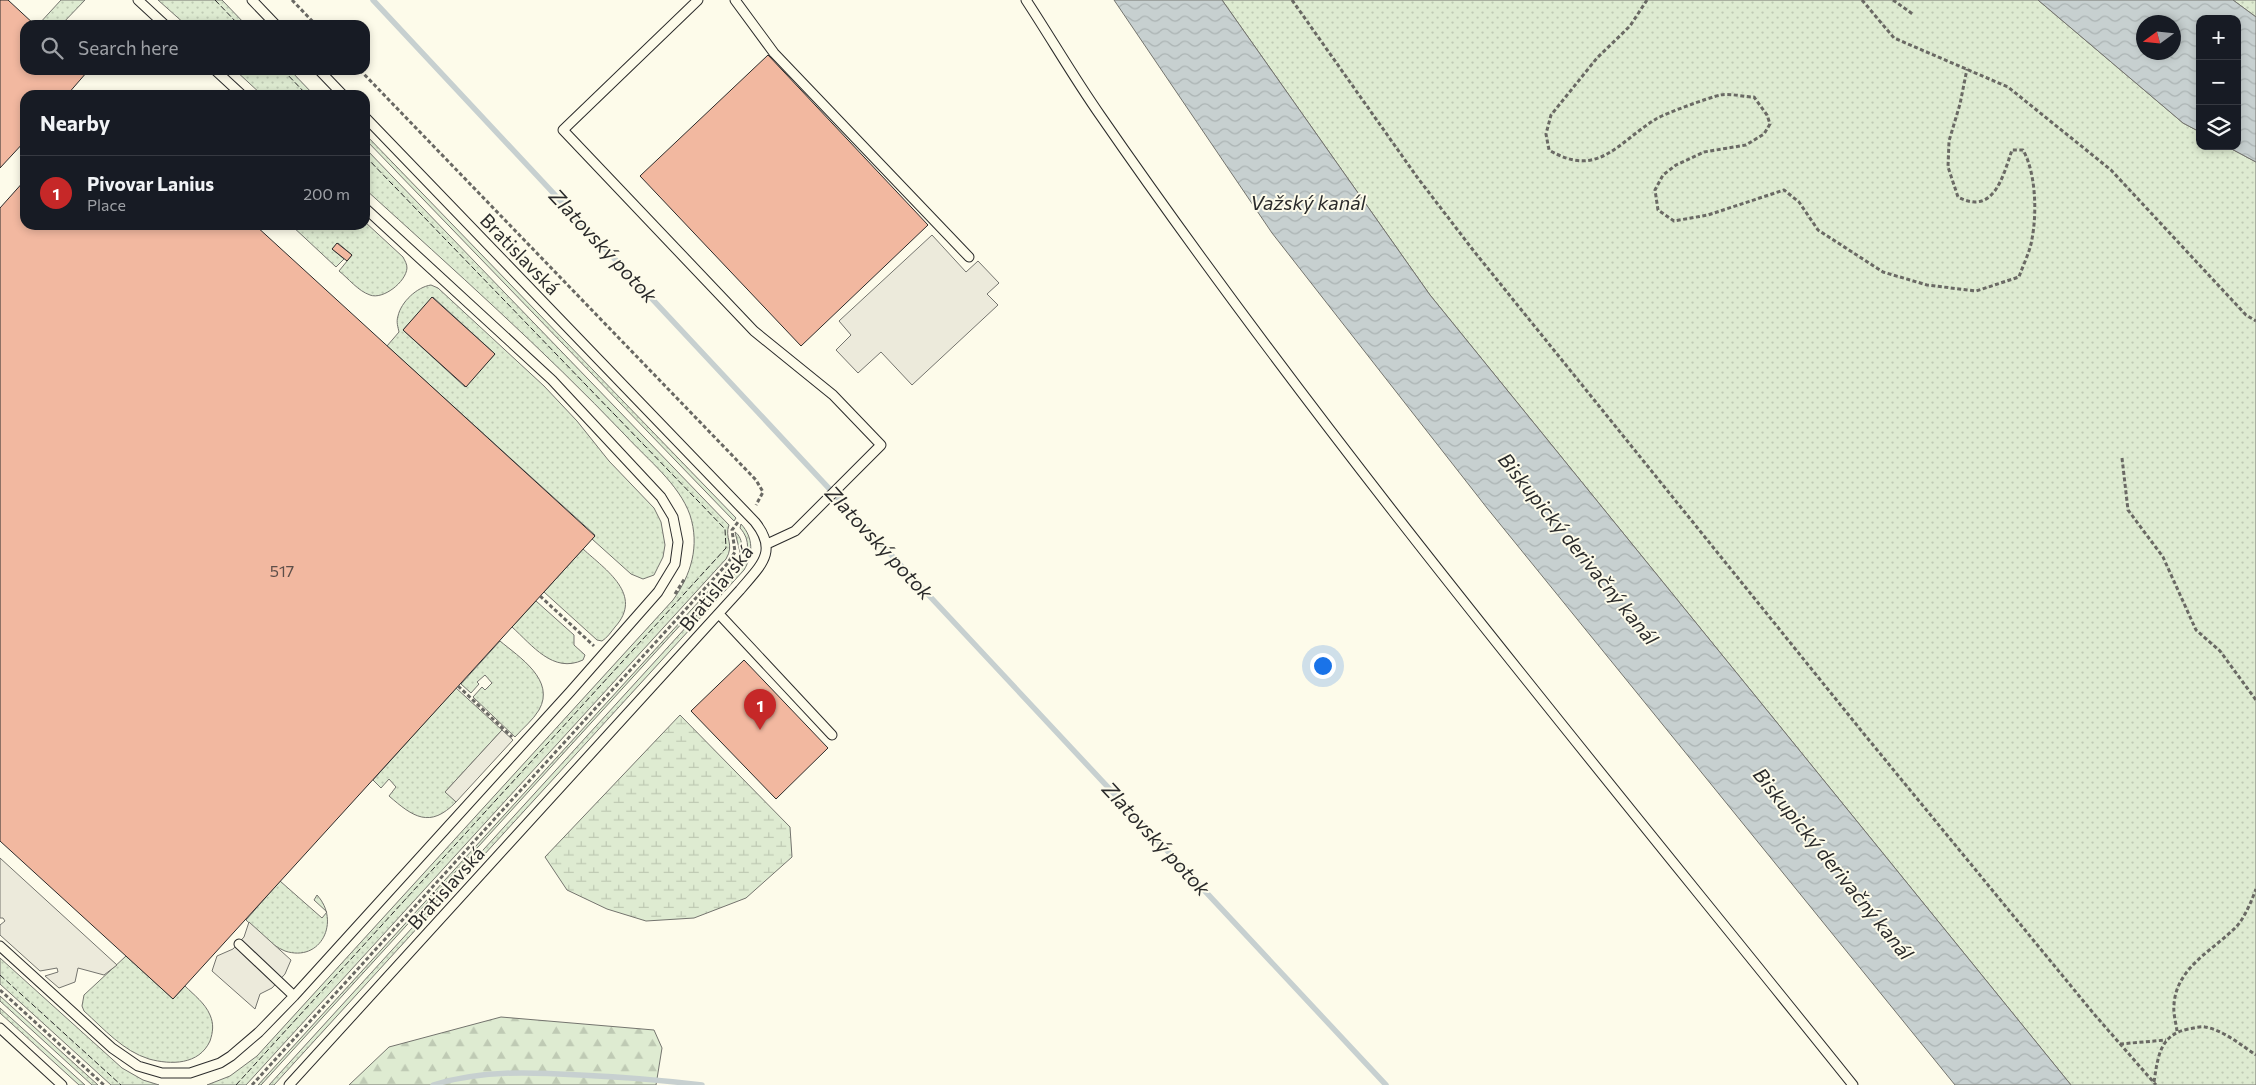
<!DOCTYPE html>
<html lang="en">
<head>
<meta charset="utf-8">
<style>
	body { margin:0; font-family:Commissioner,sans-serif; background:#242831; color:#f1f3f6 }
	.controls { position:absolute; right:15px; top:15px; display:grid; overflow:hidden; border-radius:10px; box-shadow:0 2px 8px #0003 }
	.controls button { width:45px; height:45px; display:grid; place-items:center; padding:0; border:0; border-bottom:1px solid #363941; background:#171b24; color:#f1f3f6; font:25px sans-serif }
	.compass { position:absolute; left:2136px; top:15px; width:45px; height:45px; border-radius:50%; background:#171b24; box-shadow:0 2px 8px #0003; rotate:255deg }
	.you { position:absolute; left:1322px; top:665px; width:18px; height:18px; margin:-12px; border:4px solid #fff; border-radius:50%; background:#1a73e8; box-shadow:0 0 0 8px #1a73e833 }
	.badge { display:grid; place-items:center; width:32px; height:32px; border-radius:50%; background:#c62828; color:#fff; font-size:16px; font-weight:700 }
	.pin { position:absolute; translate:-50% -41px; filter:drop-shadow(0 1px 2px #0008) }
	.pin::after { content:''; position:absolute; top:26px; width:18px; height:15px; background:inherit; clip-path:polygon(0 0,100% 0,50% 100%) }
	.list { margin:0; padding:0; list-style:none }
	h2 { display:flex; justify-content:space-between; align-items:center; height:65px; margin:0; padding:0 20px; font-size:21px }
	h2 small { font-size:16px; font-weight:400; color:#9ea1a6 }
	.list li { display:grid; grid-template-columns:32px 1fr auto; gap:15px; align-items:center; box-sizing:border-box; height:75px; padding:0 20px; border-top:1px solid #363941 }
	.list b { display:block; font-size:19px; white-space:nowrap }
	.list p { margin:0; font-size:16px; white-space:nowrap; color:#9ea1a6 }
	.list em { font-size:16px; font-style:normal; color:#9ea1a6 }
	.icon { flex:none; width:28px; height:28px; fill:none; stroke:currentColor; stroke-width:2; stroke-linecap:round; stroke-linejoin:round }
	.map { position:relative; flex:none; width:2256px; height:1085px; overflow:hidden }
	.search { position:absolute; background:#171b24; box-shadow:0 2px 8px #0003; left:20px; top:20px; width:350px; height:55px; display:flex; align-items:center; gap:12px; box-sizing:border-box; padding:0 18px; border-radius:15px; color:#9ea1a6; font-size:19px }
	.panel { position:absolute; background:#171b24; box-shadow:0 2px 8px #0003; left:20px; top:90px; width:350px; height:140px; border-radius:15px }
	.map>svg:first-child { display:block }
	.green { fill:url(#green-dots); stroke:#74746e; fill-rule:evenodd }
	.forest { fill:url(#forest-firs); stroke:#74746e }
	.wetland { fill:url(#wetland-marsh); stroke:#74746e }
	.parking { fill:#eceadb; stroke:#74746e }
	.water { fill:url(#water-waves); stroke:#74746e; fill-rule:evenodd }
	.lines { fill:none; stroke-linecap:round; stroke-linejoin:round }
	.stream { stroke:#c7d0d0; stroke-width:5.5 }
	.building { fill:#f2b8a0; stroke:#2b2b2b }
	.service-casing { stroke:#2b2b2b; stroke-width:11 }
	.path { stroke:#6a6964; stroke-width:3; stroke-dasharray:4 2.5; stroke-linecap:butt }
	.service { stroke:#fdfbea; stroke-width:9 }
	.fence { stroke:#2b2b2b; stroke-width:1; stroke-dasharray:6 2.5; stroke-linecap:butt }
	.labels { text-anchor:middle; stroke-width:4; stroke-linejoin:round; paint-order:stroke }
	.number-label { font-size:16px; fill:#5d4e48 }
	.street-label { font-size:19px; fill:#2b2b2b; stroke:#fdfbea }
	.water-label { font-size:20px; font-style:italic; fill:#2b2b2b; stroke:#fdfbea }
</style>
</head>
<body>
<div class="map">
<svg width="2256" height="1085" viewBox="0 0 2256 1085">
	<defs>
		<pattern id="green-dots" width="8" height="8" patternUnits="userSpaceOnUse" patternTransform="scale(1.25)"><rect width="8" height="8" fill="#deebd1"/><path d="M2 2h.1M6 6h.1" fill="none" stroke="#bfcab4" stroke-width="1.8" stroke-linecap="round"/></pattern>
		<pattern id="forest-firs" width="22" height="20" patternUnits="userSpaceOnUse" patternTransform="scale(1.25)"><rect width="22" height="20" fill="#deebd1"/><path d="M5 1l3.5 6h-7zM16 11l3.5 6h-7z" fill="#bfcab4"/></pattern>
		<pattern id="wetland-marsh" width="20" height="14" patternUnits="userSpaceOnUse" patternTransform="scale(1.25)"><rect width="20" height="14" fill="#deebd1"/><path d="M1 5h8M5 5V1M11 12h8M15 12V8" fill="none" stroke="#bfcab4"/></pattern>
		<pattern id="water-waves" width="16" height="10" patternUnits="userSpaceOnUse" patternTransform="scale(1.25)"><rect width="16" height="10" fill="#c7d0d0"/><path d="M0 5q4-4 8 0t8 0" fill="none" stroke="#abb3b3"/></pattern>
	</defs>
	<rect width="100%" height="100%" fill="#fdfbea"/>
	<path class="green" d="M61,0H85L61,25H38Z
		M158,0H222L246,25H186Z
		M1222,0H2038L2183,123L2200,132V146H2226L2256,162V1085H2071L1430,295Z
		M2233,0H2256V17Z
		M235,70H290L314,95H262Z
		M365,134L736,518L734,521L365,139Z
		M365,148L729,525C724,538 735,544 726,559L246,1085H207L230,1076L257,1056L673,600C691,575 700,546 690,515C679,484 648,460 626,436C543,349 454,270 365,189Z
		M365,222L403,257C405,261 407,264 407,268C406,282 383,300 370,295C358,291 348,278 339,271L352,255L338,243L332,249L344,259L336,267L291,225H365Z
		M431,285L438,288L544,386L577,421L609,461L654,508L661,522L665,545L663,557L654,575L643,579L631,574L592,539L595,535L387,346L399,332C398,327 396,322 398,316C401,302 417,287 431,285ZM433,297L495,354L465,387L403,330Z
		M741,524C754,538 753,555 744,570L274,1085H269L740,568C749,555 751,540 740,528Z
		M735,532C745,539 742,554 736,564L261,1085H258L734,563L740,552Z
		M583,549C606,570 644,595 615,627C611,632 607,638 602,641L597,640L544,592Z
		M536,601L574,635V645L585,655L583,660C553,674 532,645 512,627Z
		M500,641C519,657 556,680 539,710C533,720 523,728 515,737L473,697L482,687L485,690L492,683L485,675L477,682L479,684L471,693L461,684Z
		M456,688L502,730L446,791L456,802C430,829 413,817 389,796L396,787L389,779L381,788L373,780Z
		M280,881L322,918L327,912L314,900L317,895C341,921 321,963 285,951C270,945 257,930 246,920Z
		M126,956L173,999L185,986C194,995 205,1003 210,1015C214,1024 213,1032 210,1041C199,1065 171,1065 149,1059C123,1051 104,1029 84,1011L82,1006L84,995Z
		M0,958L122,1068L143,1080L159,1085H111L0,984Z
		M0,996L98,1085H92L0,1001Z
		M0,1008L85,1085H79L0,1013Z"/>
	<path class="forest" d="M501,1017L654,1030L662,1048L656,1085H349L389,1047Z"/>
	<path class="wetland" d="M680,715L790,827L792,857L746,898L694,918L646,921L607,909L567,890L545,857Z"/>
	<path class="parking" d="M932,235L966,272L978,261L999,283L987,294L998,305L912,385L881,352L858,373L836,350L851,335L839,321Z
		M502,730L513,740L456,802L445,792Z
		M0,858L117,965L104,975L78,968L75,982L59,988L45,976L58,972L57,968L40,971L0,935V925L5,921L3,918H0Z
		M249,922L291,960L285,974L272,988L260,994L255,1009L212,971L217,956L233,949L244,937Z"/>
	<path class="water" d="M1114,0H1222L1430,295L2071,1085H1955L1487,508L1272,233Z
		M2038,0H2233L2256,17V162L2226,146H2237V19H2200V132L2183,123ZM2144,22H2174V52H2144Z"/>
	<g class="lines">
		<path class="stream" d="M373,0L1386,1085
			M433,1085C481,1070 530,1072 580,1075C621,1077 661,1080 702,1085"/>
	</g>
	<path class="building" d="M0,0H8L35,25H25V70H85L87,72L67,95H25V141L0,168Z
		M768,55L928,225L801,346L640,176Z
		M25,180V225H255L595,536L173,999L0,841V208Z
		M337,243L352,255L347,261L332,249Z
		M432,297L495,354L466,387L403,330Z
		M744,660L828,748L776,799L691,711Z"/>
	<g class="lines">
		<g class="service-casing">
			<path id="service" d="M138,0L165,25
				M252,0L276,25
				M698,0L563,130L754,331L833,395L881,445L795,531L767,544
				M735,0L774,53L969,257
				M1026,0C1051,38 1074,78 1100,115C1333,452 1597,766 1853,1085
				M215,70L242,95
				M319,70L343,95
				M719,614L832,735
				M239,944L294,996
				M0,946L112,1048L138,1066L162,1073H190L220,1063L231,1056L259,1032L294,996L570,692L658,592L675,564L678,542L673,517L661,497L552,380L365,208
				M0,1028L62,1085
				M289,1085L740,590C760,566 779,552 755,522L365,117"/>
		</g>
		<path class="path" d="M292,0L316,25
			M1292,0L1417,177L1473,250L1864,734L2094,1014L2156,1085
			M1647,0L1630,26L1597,58L1551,115L1546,134L1549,150C1598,179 1617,143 1656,119C1666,113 1708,98 1720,95C1730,93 1744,97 1754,97L1767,115L1770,124L1764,134L1746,145L1704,152L1676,165L1663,175L1655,190L1658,210L1674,221L1708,215L1784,190L1799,202L1818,230L1883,272L1927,285L1976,291L2019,277C2023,265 2030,252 2032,239C2037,213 2036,173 2023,150H2012C2003,176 1994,216 1958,197L1948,167L1949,141L1960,104L1967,69
			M1862,0L1894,38L2008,87L2111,170L2246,315L2256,321
			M1893,0L1914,15
			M360,70L756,480L763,492L756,505
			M2122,458L2128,510L2163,557L2196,630L2220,651L2256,700
			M675,594L685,578
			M540,596L594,646
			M458,686L512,737
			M0,990L104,1085
			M2177,1031C2176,1023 2173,1013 2174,1005C2176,967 2214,950 2237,926C2246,915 2251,902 2256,889
			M2120,1044L2166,1040
			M2154,1082C2158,1056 2160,1034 2189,1029C2194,1028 2200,1026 2205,1027C2223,1030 2241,1045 2256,1055
			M252,1085L727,564L735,552L732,530L738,522"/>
		<use href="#service" class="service"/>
		<path class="fence" d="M215,0L239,25
			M283,70L307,95
			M0,975L121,1085
			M236,1085L726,548L725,529L365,156"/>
	</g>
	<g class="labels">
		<g class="number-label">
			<text x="282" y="577">517</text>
		</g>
		<g class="street-label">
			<text transform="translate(520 254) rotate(46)" y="7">Bratislavská</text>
			<text transform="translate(716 588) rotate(-51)" y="7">Bratislavská</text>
			<text transform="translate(446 888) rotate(-48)" y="7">Bratislavská</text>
		</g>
		<g class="water-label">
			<text x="1308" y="210">Važský kanál</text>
			<text transform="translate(603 246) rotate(47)" y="7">Zlatovský potok</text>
			<text transform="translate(879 543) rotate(47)" y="7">Zlatovský potok</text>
			<text transform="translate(1578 549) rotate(51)" y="7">Biskupický derivačný kanál</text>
			<text transform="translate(1156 839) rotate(47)" y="7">Zlatovský potok</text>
			<text transform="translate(1833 864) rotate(51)" y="7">Biskupický derivačný kanál</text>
		</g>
	</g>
</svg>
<div class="controls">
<button>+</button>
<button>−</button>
<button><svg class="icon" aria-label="layers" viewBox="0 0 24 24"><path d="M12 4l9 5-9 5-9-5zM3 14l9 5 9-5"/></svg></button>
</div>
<svg class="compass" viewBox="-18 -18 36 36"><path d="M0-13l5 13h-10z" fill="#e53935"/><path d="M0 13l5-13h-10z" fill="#9ea1a6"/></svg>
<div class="you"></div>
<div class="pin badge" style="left:760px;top:730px">1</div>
<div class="search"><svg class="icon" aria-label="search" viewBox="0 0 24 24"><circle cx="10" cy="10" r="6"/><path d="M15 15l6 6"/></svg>Search here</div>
<section class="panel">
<h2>Nearby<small></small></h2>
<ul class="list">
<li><span class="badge">1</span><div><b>Pivovar Lanius</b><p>Place</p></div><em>200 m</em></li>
</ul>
</section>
</div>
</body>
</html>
